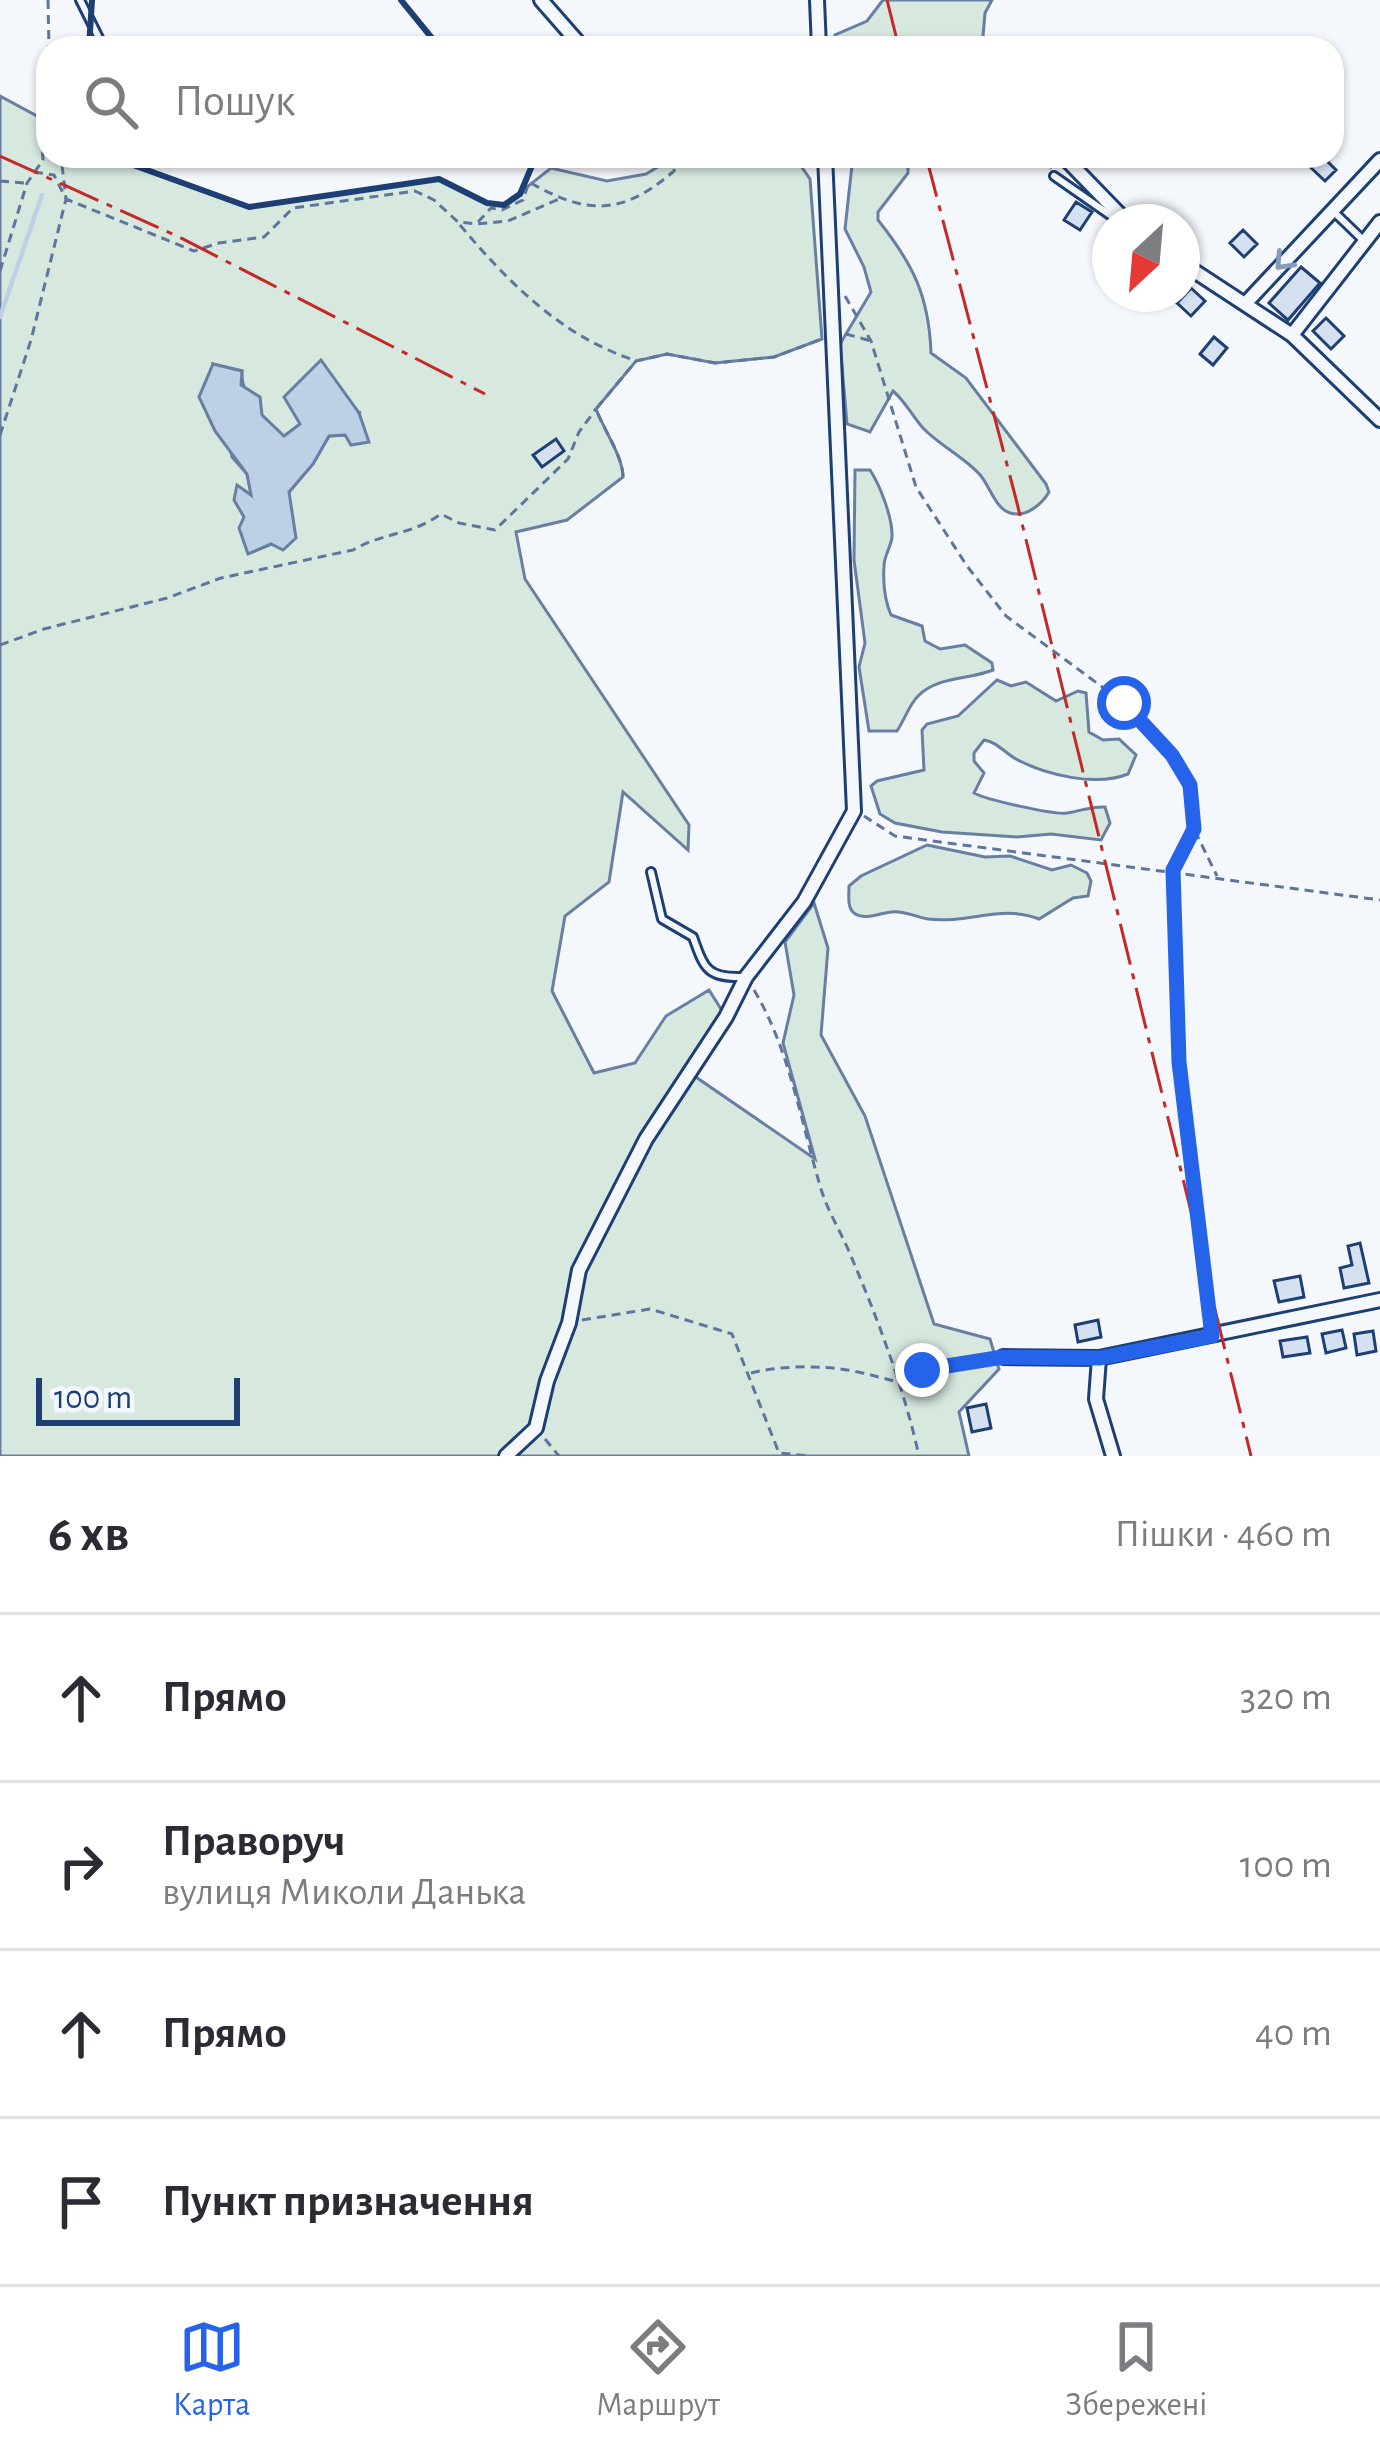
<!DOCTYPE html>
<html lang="uk">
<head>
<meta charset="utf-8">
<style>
	body { margin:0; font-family:"Alegreya Sans",sans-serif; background:#f7f7f7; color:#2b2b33 }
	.compass { position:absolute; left:1092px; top:204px; width:108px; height:108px; border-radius:50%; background:#fff; box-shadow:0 3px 9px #0004; rotate:206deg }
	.scale { position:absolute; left:36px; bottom:30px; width:204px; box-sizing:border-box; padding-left:12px; border:6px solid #1d3f73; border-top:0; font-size:33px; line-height:42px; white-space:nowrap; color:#1d3f73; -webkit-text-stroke:9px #f4f7fb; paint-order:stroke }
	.stop { position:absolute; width:36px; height:36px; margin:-27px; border:9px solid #2563eb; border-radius:50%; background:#fff }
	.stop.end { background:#2563eb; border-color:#fff; box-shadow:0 3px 12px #0008 }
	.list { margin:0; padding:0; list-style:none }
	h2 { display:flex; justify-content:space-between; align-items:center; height:156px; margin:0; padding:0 48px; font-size:51px }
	h2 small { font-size:39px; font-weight:400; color:#7c7c81 }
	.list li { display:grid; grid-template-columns:78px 1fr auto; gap:36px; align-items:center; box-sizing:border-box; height:168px; padding:0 48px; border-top:3px solid #e1e1e2 }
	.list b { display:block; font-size:45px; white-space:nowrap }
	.list p { margin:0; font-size:39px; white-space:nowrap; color:#7c7c81 }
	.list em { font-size:39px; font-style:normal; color:#7c7c81 }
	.icon { flex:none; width:66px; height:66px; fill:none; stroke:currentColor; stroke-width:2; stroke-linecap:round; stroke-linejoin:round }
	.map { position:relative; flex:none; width:1380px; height:1456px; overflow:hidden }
	.search { position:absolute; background:#fff; box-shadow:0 3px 9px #0004; left:36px; right:36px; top:36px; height:132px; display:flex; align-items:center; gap:30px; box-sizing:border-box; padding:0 42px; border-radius:36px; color:#7c7c81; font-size:45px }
	.sheet { height:828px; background:#fff }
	nav { display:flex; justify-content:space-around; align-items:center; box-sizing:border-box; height:168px; border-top:3px solid #e1e1e2; background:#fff; font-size:33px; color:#7c7c81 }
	nav a { display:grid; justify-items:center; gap:6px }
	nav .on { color:#2563eb }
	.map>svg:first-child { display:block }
	.green { fill:#d7e8df; stroke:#687fa3; stroke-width:3; fill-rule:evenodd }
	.water { fill:#bed0e5; stroke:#687fa3; stroke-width:3 }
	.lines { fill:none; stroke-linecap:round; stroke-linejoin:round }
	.stream { stroke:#bed0e5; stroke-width:4.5 }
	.building { fill:#d5e0f0; stroke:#1d3f73; stroke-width:3 }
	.lane-casing { stroke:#1d3f73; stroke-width:12 }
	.street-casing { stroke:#1d3f73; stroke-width:18 }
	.path { stroke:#5e769c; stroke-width:3; stroke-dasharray:9 6; stroke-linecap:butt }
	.lane { stroke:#f4f7fb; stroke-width:6 }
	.street { stroke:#f4f7fb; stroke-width:12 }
	.wall { stroke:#1d3f73; stroke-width:6 }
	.power { stroke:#c62828; stroke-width:3; stroke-dasharray:42 9 6 9; stroke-linecap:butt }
	.oneway { stroke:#889bb7 }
	.route { stroke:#2563eb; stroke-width:15 }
</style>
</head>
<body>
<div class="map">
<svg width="1380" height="1456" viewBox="0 0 1380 1456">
	<rect width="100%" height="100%" fill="#f4f7fb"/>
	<path class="green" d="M883,0H992L985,13L982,48H836L835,35L867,21Z
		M0,96L48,122V156H113L249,207L439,179L487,203L504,205L551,168L607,181L646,174L676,156L796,159L810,179L822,339L774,357L715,363L667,354L636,361L596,409C604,430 623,457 623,477L567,520L516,532L525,579L689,825L688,850L623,792L609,882L565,916L552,991L594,1073L635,1063L666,1016L709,990L726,1017L690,1073L815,1159L783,1043L794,995L785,942L814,903L828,948L821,1035L865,1116L934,1324L990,1339L999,1369L959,1412L969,1456H0ZM213,364L242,371C240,398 265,419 284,437L300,424L359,413L346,435L329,436L313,464L289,492L292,528L272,544L249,553L244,517L252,497L247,474L232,457Z
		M853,156L908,158V173L878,212V220C913,264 929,296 931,353L966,378L1046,484L1049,492C1042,504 1026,518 1010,513C996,509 990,487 981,476C966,458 940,446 923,428C912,416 906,402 893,391L870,432L847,424L840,344L871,292L864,267L845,229Z
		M855,470H870C880,485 893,519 892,537C891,547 884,556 884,566C883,582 885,601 891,615L922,626L925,641L940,649L965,645L992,663L993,670C969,680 937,676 918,696C909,705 904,721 897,731H869L859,667L865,643L854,560Z
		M997,680L1011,686L1026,682L1056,701L1078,691L1086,693L1089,732L1103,740L1119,739L1136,755L1128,774C1096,787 1046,775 1016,759C1004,752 997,742 984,740L974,753V761L984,773L974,793C987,800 1054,815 1067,813C1082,811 1090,806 1105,807L1110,823L1101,840L1051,834L1017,837L942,832L895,823L880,814L871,786L877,781L924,770L922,730L927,724L958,716Z
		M927,845L985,857L1010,856L1052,870L1071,865L1087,873L1091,881L1088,896L1073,898L1039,919C1002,904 969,924 928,919C916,917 903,910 891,912C880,913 865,921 854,913C847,908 849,895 849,886L861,876Z"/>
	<path class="water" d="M321,360L359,413L369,442L351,445L345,435L329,436L313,464L289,492L296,538L283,550L271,544L248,554L239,528L244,517L234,500L237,485L251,495L247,474L215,431L199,397L213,364L242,371L241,385L260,397L262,415L284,436L300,424L284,397Z"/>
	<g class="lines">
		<path class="stream" d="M0,317L42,195"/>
	</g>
	<path class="building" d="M1315,156H1322L1336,170L1325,181L1307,164Z
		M1076,202L1092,212L1080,230L1064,220Z
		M1243,230L1257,244L1244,257L1230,243Z
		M1301,267L1320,283L1288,320L1269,303Z
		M1191,288L1205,301L1191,316L1177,303Z
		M1326,318L1344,336L1331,349L1313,331Z
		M1214,337L1227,348L1213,365L1200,354Z
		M556,439L564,451L542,467L533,455Z
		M1360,1243L1369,1283L1344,1288L1340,1268L1352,1265L1348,1246Z
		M1300,1276L1304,1297L1279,1302L1274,1281Z
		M1098,1320L1101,1337L1078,1342L1075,1325Z
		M1342,1330L1346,1348L1326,1353L1322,1334Z
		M1373,1331L1376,1351L1357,1355L1354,1334Z
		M1307,1337L1310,1353L1283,1357L1280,1341Z
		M986,1404L991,1428L972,1432L967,1408Z"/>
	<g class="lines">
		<g class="lane-casing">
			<path id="lane" d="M80,0L104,48
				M1054,176L1120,222
				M1333,211L1362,239
				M651,872L662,919L693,937C704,968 707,978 742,977"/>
		</g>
		<g class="street-casing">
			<path id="street" d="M541,0L583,48
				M817,0L819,48
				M1063,156L1127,222
				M1182,263L1292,335L1380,420
				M1245,304L1380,160
				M1292,335L1380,222
				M1003,1357L1099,1358L1380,1300
				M1099,1358L1096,1399L1113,1456
				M506,1456L536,1428L547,1381L569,1323L579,1270L646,1139L726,1017L746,977L804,902L854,811L825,156"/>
		</g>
		<path class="path" d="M48,0L49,48
			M1042,156L1051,169
			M34,172L54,175L66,199L194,251L219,243L264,237L293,208L415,191L434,200L458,222L476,224L508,221L559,199
			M0,181L25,183
			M478,222L491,208L502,210L523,200L529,182C588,216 623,215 674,171L675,156
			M460,225C508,282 561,336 634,360
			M0,271L27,183L43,160L39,100L48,83
			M845,296L871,341L916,487L967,566L1006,616L1124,703L1172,755L1189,785L1194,829L1173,870L1179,1062L1211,1323
			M846,334L871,341
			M0,435L31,340L66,199L61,156
			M623,477C623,456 604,431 596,409L636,361L667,354L715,363L774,357L822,339
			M0,645L44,629L167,598L221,578L353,550C384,532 410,536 441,514L459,523L495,530L568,459L579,432L596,409
			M864,816L895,836L1380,900
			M1195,831L1217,876
			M754,990C790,1050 801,1123 821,1189C828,1212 842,1234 851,1256C878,1320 904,1388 919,1456
			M582,1320L650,1309L732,1334L779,1453L811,1456
			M751,1373C783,1365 826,1365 858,1372C878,1376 895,1383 916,1384L922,1370L992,1358
			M545,1439L559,1456"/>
		<use href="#lane" class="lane"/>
		<use href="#street" class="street"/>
		<path class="wall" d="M401,0L440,48
			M89,48L92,0
			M119,156L122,161L249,207L439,179L487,203L504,205L520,194L534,161L530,156"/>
		<path class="power" d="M887,0L899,48
			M0,156L179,237L485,394
			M926,156L1016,499L1251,1456"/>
	</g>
	<defs><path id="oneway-chevron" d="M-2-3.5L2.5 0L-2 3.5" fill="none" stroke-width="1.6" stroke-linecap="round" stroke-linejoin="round" transform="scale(3)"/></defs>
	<use class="oneway" href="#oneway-chevron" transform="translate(1283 262) rotate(133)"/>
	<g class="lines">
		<path class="route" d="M922,1370L1003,1357L1100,1358L1212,1336L1179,1062L1173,870L1194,829L1190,785L1172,755L1124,703"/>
	</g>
</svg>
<svg class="compass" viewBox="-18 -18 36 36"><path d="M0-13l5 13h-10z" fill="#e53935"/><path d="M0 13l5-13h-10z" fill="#7c7c81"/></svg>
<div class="scale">100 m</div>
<div class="stop" style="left:1124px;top:703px"></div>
<div class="stop end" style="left:922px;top:1370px"></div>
<div class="search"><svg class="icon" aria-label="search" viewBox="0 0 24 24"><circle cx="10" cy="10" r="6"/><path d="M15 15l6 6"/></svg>Пошук</div>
</div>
<section class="sheet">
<h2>6 хв<small>Пішки · 460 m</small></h2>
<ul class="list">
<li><svg class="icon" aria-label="ahead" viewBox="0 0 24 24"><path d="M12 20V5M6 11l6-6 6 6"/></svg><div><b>Прямо</b></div><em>320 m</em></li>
<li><svg class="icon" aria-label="right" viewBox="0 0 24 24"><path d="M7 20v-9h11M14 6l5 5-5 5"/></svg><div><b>Праворуч</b><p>вулиця Миколи Данька</p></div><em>100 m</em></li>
<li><svg class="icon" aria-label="ahead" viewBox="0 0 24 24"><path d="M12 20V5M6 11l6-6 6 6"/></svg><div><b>Прямо</b></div><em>40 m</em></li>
<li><svg class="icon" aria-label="arrive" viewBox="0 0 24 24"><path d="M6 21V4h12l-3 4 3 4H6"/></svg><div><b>Пункт призначення</b></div></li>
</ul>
</section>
<nav>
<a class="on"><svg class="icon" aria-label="map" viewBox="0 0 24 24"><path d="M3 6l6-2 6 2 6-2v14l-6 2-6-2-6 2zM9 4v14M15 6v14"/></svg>Карта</a>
<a><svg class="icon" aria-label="directions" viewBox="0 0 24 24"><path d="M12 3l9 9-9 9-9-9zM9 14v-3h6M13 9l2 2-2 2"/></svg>Маршрут</a>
<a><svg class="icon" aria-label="saved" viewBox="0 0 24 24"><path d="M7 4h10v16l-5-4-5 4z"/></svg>Збережені</a>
</nav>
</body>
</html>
